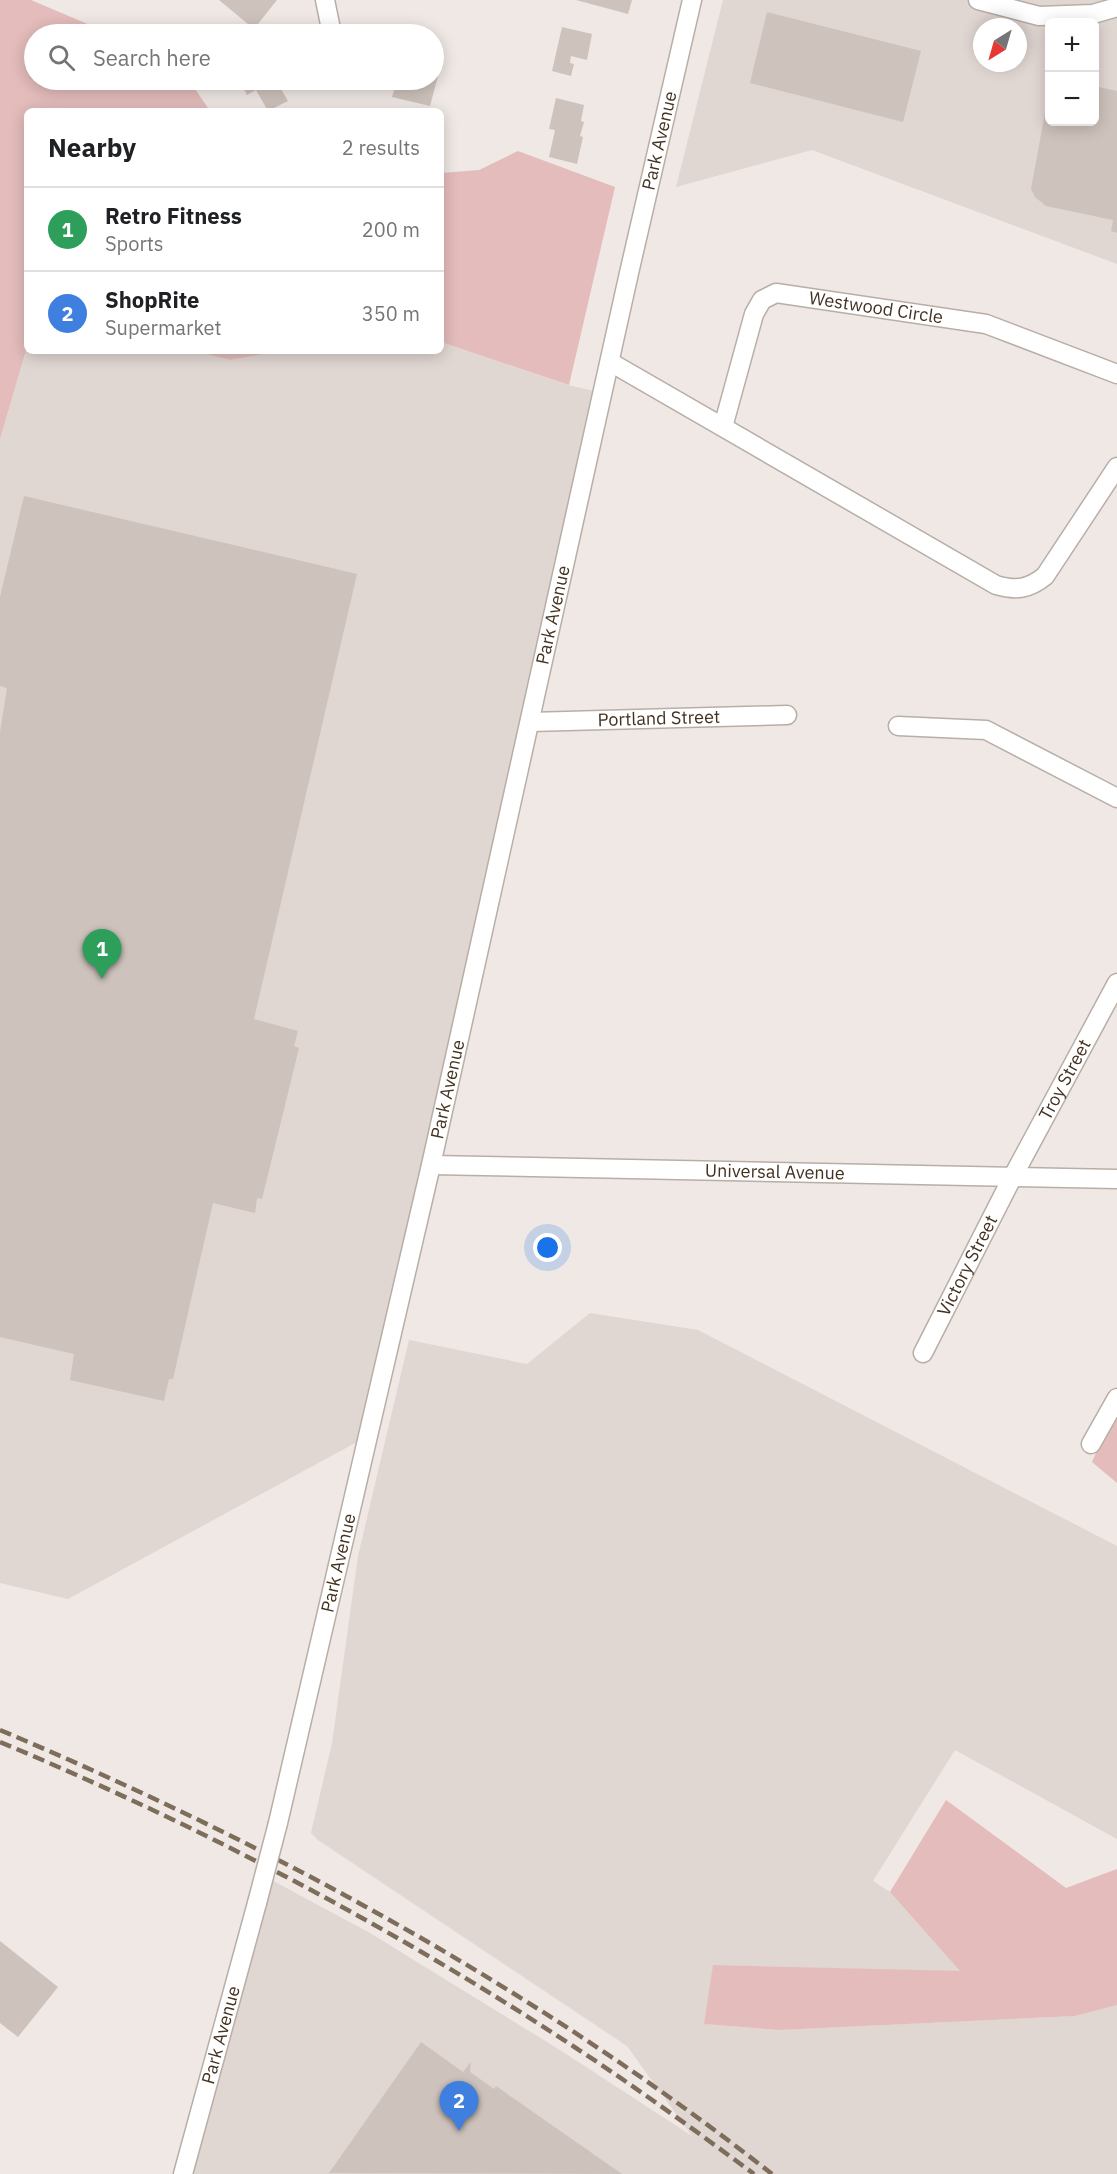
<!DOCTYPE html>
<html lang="en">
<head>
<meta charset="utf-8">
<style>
	body { margin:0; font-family:"IBM Plex Sans",sans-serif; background:#f6f6f6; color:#202124 }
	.controls { position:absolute; right:18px; top:18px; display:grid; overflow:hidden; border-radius:9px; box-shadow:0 3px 15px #0003 }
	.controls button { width:54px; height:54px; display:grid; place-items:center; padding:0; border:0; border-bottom:2px solid #e0e0e0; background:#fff; color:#202124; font:30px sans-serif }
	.compass { position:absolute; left:973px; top:18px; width:54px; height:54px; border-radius:50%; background:#fff; box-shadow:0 3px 15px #0003; rotate:217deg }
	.you { position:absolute; left:548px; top:1248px; width:21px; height:21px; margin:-15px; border:4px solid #fff; border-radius:50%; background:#1a73e8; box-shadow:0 0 0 9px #1a73e833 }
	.badge { display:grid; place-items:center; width:39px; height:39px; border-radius:50%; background:#1a73e8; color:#fff; font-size:20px; font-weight:700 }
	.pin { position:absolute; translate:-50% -50px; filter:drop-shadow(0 2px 3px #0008) }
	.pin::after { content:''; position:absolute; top:32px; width:21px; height:18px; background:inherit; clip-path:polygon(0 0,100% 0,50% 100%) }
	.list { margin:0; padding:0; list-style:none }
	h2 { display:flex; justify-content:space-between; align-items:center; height:78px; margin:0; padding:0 24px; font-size:26px }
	h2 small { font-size:20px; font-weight:400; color:#757577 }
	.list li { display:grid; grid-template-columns:39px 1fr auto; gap:18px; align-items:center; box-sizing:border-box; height:84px; padding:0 24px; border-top:2px solid #e0e0e0 }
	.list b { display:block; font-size:22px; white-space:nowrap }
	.list p { margin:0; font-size:20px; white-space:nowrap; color:#757577 }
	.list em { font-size:20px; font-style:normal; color:#757577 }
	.icon { flex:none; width:33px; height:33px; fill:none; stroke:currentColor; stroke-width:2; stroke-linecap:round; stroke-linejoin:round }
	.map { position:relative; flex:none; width:1117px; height:2174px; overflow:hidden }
	.search { position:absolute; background:#fff; box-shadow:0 3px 15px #0003; left:24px; top:24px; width:420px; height:66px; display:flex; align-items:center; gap:15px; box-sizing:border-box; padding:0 21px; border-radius:33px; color:#757577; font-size:22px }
	.panel { position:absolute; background:#fff; box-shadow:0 3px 15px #0003; left:24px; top:108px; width:420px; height:246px; border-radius:9px }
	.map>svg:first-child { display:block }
	.built { fill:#e0d6d2; fill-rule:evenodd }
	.green { fill:#e3bcbb }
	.building { fill:#cec2bc }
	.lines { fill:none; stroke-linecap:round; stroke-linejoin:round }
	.minor-casing { stroke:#b8aea6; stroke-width:21 }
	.minor { stroke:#fff; stroke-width:18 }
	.rail { stroke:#7f6d5c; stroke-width:4.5; stroke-dasharray:12 6; stroke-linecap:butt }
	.minor-bridge-casing { stroke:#b8aea6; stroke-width:21; stroke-linecap:butt }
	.minor-bridge { stroke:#fff; stroke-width:18 }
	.labels { text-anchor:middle; stroke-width:6; stroke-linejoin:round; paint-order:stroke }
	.street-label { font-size:18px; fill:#443221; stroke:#fbf7f6 }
</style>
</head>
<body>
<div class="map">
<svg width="1117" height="2174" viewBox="0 0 1117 2174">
	<rect width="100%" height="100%" fill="#efe8e4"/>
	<path class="built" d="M723,0H1117V264L812,150L676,187ZM1050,22H1094V122H1050ZM982,27H1018V63H982Z
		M441,342L568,385L603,393L368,1436L68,1599L0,1583V439L27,347V351H194L230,360L282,351H441Z
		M590,1313L698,1330L1117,1546V1839L955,1750L873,1881L890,1892L961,1972L714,1965L704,2024L779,2030L1075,2016L1117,2005V2174H183L264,1876L370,1933L560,2050L692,2136L627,2046L318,1840L311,1833L332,1743L358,1556L409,1340L527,1364Z"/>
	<path class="green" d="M0,0H31L111,34H34V80H189L210,111H27V347L0,439Z
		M518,151L615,187L569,385L441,342V173L479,170Z
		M194,351H282L230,360Z
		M1117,1404V1483L1092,1462Z
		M946,1800L1066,1888L1117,1869V2005L1075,2016L779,2030L704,2024L713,1965L960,1971L890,1892Z"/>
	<path class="building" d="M219,0H277L254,29Z
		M576,0H632L628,14Z
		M767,12L921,51L903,122L750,83Z
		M562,27L592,34L587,60L571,56L570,63L574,64L571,76L552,71Z
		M434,74L438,76L430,106L392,97L397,80H434Z
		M244,80H276L288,101L268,111L256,90L247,95L240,82Z
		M1094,86L1117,91V233L1111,231L1113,220L1046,206L1035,197L1031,189L1048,96L1050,122H1094Z
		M556,98L584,105L581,121L584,122L580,136L583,137L577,164L549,157L555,130L549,129Z
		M24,496L357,574L254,1019L298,1031L294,1046L299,1048L262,1199L257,1198L255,1213L213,1203L173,1379H169L164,1401L70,1380L74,1354L0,1337V732L7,688L0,686V597Z
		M0,1941L58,1987L18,2037L0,2023Z
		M421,2042L463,2072L471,2062L470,2072L494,2089L496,2086L622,2174L329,2173Z"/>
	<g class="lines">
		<g class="minor-casing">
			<g id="minor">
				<path d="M325,0L332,34"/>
				<path d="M978,0L1039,16L1093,14L1117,7"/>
				<path d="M610,362L996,585C1016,591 1029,589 1045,576L1117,467"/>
				<path id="s1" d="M723,427L754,314L762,300L776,293L986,324L1117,374"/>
				<path id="s2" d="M530,722L787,715"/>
				<path d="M898,726L986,730L1117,798"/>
				<path id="s3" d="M431,1165L1117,1179"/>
				<path id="s4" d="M923,1353L1012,1178L1117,983"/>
				<path d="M1091,1444L1117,1398"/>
				<path id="s5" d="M278,1823L431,1165L629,273L692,0"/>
				<path id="s6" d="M183,2174L257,1903"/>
			</g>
		</g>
		<use href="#minor" class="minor"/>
		<path class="rail" d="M0,1730C273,1845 539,1991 772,2174
			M0,1742C201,1826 394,1928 576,2048C637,2088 696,2131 754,2174"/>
		<g class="minor-bridge-casing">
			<path id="minor-bridge" d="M257,1903L278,1823"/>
		</g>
		<use href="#minor-bridge" class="minor-bridge"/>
	</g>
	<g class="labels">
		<g class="street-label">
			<text dy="6" stroke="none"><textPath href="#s5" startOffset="1725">Park Avenue</textPath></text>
			<text dy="6" stroke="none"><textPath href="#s1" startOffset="250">Westwood Circle</textPath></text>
			<text dy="6" stroke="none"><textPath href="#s5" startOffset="1239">Park Avenue</textPath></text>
			<text dy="6" stroke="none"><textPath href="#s2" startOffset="129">Portland Street</textPath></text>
			<text dy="6" stroke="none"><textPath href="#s4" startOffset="308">Troy Street</textPath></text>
			<text dy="6" stroke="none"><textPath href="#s5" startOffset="753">Park Avenue</textPath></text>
			<text dy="6" stroke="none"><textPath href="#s3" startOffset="344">Universal Avenue</textPath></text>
			<text dy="6" stroke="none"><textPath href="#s4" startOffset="98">Victory Street</textPath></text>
			<text dy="6" stroke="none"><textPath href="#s5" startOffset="267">Park Avenue</textPath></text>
			<text dy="6" stroke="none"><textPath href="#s6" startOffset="144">Park Avenue</textPath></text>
		</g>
	</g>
</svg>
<div class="controls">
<button>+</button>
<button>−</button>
</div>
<svg class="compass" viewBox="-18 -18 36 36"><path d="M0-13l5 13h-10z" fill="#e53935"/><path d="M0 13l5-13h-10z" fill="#757577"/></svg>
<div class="you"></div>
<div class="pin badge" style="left:102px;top:979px;background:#2e9e5b">1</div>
<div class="pin badge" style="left:459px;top:2131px;background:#3f7fe0">2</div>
<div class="search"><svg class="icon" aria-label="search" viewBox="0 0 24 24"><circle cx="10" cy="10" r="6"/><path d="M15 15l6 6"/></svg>Search here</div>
<section class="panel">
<h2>Nearby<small>2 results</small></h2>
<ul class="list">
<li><span class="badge" style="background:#2e9e5b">1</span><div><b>Retro Fitness</b><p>Sports</p></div><em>200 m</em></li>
<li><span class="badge" style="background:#3f7fe0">2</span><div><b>ShopRite</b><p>Supermarket</p></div><em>350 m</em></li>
</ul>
</section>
</div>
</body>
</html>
